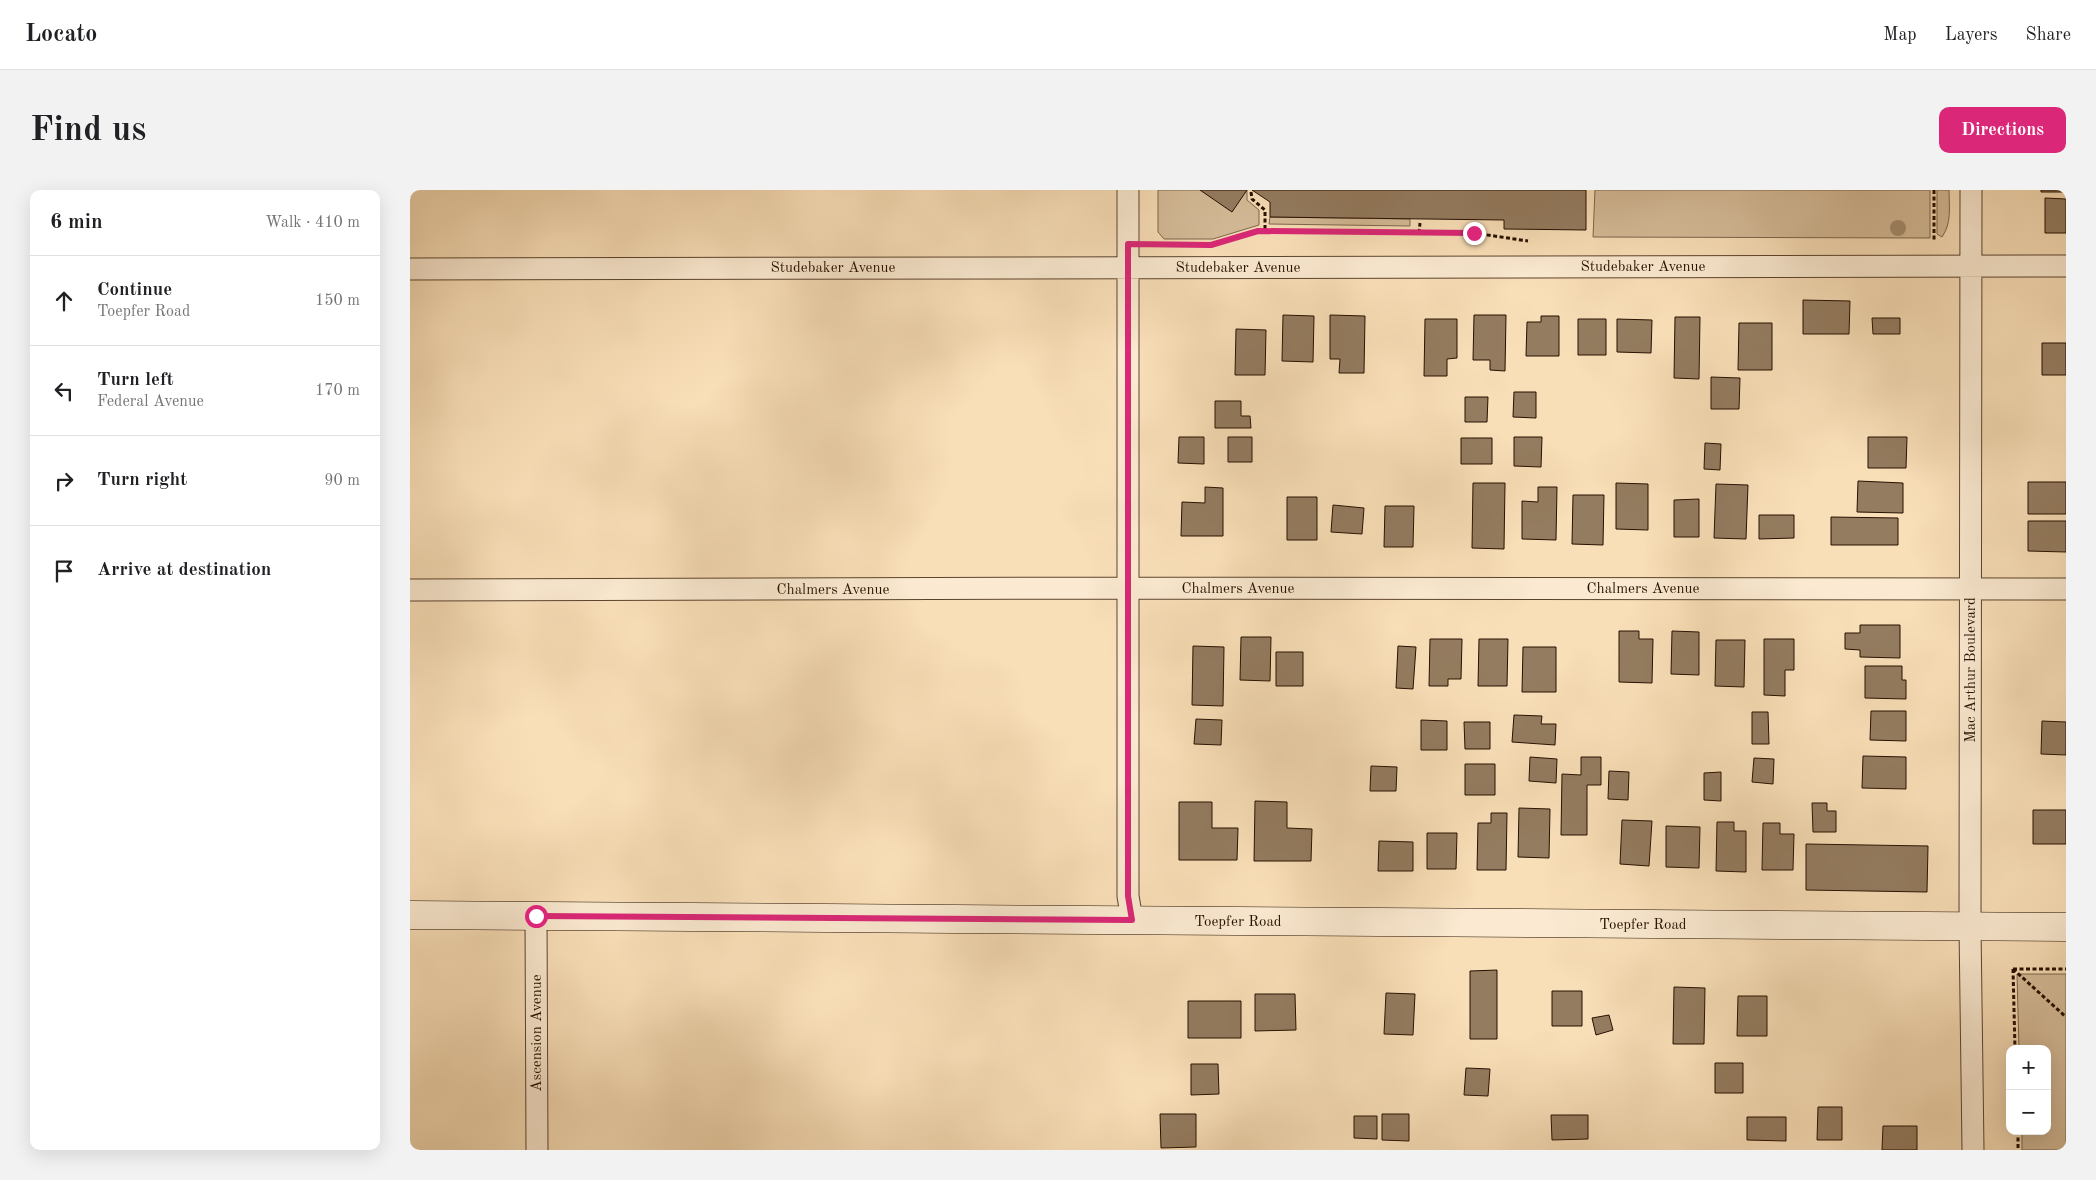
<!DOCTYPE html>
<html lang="en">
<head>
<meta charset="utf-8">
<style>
	body { margin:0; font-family:"Old Standard TT",serif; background:#f2f2f2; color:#202124 }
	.controls { position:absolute; right:15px; bottom:15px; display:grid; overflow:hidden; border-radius:10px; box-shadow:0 5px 20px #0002 }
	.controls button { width:45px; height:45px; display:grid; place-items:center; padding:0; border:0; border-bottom:1px solid #e0e0e0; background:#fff; color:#202124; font:25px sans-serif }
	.stop { position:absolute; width:15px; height:15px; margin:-11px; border:4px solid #db2777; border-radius:50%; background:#fff }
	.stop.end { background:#db2777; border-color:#fff; box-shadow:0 1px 5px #0008 }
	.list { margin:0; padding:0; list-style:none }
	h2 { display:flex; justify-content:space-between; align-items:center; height:65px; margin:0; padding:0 20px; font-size:21px }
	h2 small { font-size:16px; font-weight:400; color:#757577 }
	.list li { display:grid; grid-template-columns:32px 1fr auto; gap:15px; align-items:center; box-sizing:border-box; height:90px; padding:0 20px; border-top:1px solid #e0e0e0 }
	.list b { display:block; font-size:19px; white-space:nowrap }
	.list p { margin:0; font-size:16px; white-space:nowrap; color:#757577 }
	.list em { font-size:16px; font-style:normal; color:#757577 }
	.icon { flex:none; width:28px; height:28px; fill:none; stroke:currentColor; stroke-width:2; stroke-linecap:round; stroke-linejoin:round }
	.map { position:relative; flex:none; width:1656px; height:960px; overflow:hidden; border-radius:10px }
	header { display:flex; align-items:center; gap:30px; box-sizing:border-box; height:70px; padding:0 25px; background:#fff; border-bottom:1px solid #e0e0e0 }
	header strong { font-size:24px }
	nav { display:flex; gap:28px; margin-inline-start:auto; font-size:18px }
	.intro { display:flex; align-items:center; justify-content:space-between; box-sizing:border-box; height:120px; padding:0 30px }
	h1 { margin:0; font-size:35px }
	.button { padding:12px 22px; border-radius:10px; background:#db2777; color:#fff; font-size:18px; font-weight:700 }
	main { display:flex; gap:30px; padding:0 30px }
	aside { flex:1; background:#fff; border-radius:10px; box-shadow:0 5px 20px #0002 }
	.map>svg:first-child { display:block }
	.green { fill:#d5bc99; stroke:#7e664c }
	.building { fill:#947c60; stroke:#261000 }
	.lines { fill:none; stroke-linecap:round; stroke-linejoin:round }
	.street-casing { stroke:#5b442e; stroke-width:23 }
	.secondary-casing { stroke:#261000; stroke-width:29 }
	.path { stroke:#261000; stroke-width:3; stroke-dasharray:4 2.5; stroke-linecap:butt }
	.street { stroke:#fbead1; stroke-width:21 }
	.secondary { stroke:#fbead1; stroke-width:28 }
	.tree { fill:#a68e70 }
	.route { stroke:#db2777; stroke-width:6 }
	.labels { text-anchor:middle; stroke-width:4.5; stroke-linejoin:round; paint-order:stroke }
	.street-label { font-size:15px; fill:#261000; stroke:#fbead1 }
</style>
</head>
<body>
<header>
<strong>Locato</strong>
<nav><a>Map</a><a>Layers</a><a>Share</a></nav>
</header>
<div class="intro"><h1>Find us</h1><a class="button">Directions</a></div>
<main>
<aside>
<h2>6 min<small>Walk · 410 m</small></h2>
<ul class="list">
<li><svg class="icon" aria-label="ahead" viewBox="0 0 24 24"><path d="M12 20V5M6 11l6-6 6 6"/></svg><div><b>Continue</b><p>Toepfer Road</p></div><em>150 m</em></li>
<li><svg class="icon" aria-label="left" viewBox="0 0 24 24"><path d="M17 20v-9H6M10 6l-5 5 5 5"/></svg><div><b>Turn left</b><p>Federal Avenue</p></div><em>170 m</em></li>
<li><svg class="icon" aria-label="right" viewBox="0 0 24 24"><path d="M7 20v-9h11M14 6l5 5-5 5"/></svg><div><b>Turn right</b></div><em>90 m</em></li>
<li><svg class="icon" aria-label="arrive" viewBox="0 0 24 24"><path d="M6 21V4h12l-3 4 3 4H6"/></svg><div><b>Arrive at destination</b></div></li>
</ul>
</aside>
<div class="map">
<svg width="1656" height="960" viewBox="0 0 1656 960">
	<rect width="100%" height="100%" fill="#f9dfb8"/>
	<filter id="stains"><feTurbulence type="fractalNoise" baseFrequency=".004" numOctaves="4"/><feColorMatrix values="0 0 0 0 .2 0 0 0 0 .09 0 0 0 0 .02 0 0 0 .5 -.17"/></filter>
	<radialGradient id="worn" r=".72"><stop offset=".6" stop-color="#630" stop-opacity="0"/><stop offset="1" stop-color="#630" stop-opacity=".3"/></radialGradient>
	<path class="green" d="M748,0H837V10L849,20V35L803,49H754L748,42Z
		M1185,0H1520V48L1183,47Z
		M1527,0H1539C1539,16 1542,33 1532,47L1527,44Z
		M860,27L1000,29V36L859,34Z
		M1607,784H1656V960H1612V941H1637V859H1609Z"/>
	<path class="building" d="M790,0H837L822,22Z
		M842,0H1176V40L1094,39V30L860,27V12Z
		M1631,0H1656V2H1631Z
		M1635,8L1656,9V43H1635Z
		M1393,110L1440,111L1439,144H1393Z
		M873,125L904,126L903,172L872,171Z
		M920,125L955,126L954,183H929L930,169H920Z
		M1064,125H1096L1095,181L1080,180V170H1063Z
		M1131,126H1149V166H1116L1117,132H1131Z
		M1265,127H1290L1289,189L1264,188Z
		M1462,128H1490V144H1463Z
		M1015,129H1047V168L1037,169V186H1014Z
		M1168,129H1196V165H1168Z
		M1207,129L1242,130L1241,163L1207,162Z
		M1329,133H1362V180H1328Z
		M826,139L856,140L855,185H825Z
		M1632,153H1656V185H1632Z
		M1301,187L1330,188L1329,219H1301Z
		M1104,202H1126V228L1103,227Z
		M1055,207H1078L1077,232H1055Z
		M805,211H831V226H840L841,238H805Z
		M769,247H794V274L768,273Z
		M818,247H842V272H818Z
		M1104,247H1132L1131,277L1104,276Z
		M1458,247H1497L1496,278H1458Z
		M1051,248H1082V274H1051Z
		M1295,253L1311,254L1310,280L1294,279Z
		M1448,291L1493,293V323L1447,322Z
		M1618,292H1656V324H1618Z
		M1063,293H1095L1094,359L1062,358Z
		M1206,293L1238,294V340L1206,339Z
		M1306,294L1338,295L1336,349L1304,348Z
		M795,297L813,298V346H771L772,312L795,313Z
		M1128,297H1147L1146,350L1112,349V311L1128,312Z
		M1163,305H1194L1193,355L1162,354Z
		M877,307H907V350H877Z
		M1289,309V347H1264V310Z
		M923,315L954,318L952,344L921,342Z
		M975,316H1004L1003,357H974Z
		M1349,325H1384V348L1349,349Z
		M1421,327L1488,328V355H1421Z
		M1618,331H1656V362L1618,361Z
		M1450,435H1490V468L1450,467V460L1435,459V443H1450Z
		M1209,441H1229V449H1243L1242,493L1209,492Z
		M1262,441L1289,442V485L1261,484Z
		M831,447H861L860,491L830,490Z
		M1020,449H1052L1051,489H1038V496H1019Z
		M1069,449H1098L1097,496H1068Z
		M1354,449H1384V480H1375V506L1354,505Z
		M1306,450H1335L1334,497L1305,496Z
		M783,456L814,457L813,516L782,515Z
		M988,456L1006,457L1003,499L986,498Z
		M1113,457H1146V502H1112Z
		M866,462H893V496H866Z
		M1455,476H1492V490H1496V509L1455,508Z
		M1461,521H1496V551L1460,550Z
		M1342,522H1358L1359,554H1342Z
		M1104,525L1132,526L1131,534H1146L1145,555L1102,552Z
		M786,529L812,530L811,555L784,554Z
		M1011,530L1037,531V560H1011Z
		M1632,531L1656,532V565L1631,564Z
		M1054,532H1080V559H1055Z
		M1453,566L1496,567V599L1452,598Z
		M1120,567L1147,569L1146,593L1119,591Z
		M1171,567H1191V595H1177V645H1151L1152,584L1171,585Z
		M1344,568L1364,569L1363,594L1342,592Z
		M1055,574H1085V605H1055Z
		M961,576L987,577L986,601H960Z
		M1199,581L1219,582L1218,610L1198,609Z
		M1311,582V611L1294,610V583Z
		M845,611L877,612V638L902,639L901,671H844Z
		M769,612H802V638H828L827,670H769Z
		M1402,613H1417V621H1426V642H1403Z
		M1109,618L1140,619L1139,668L1108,667Z
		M1623,620H1656V654H1623Z
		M1081,623H1097L1096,680H1067L1068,633H1081Z
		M1212,630L1242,631L1239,676L1210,674Z
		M1307,632H1324V641H1336V682L1306,681Z
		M1353,633H1370V644H1384L1383,680H1352Z
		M1256,636L1290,637L1289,678L1256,677Z
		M1017,643H1047L1046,679H1017Z
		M969,651L1003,652V681H968Z
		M1396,654L1518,656L1517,702L1396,700Z
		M1087,780V849H1060V781Z
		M1264,797L1295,798L1294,854H1263Z
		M1142,801H1172V836H1142Z
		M976,803L1005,804L1003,845L974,844Z
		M845,804H885L886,840L845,841Z
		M1328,806H1357V846H1327Z
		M778,811H831V848H778Z
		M1199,825L1203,840L1186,845L1182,828Z
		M1305,873H1333V903H1305Z
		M781,874H808L809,904L781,905Z
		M1056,878L1080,879L1078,906L1054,905Z
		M1408,917H1432V950H1407Z
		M750,924H786V957L751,958Z
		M972,924H999V951L972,950Z
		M1141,925H1178V949L1142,950Z
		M944,926H967V949L944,948Z
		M1337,927H1376V951L1337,950Z
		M1473,936H1507V960H1472Z"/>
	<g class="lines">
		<g class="street-casing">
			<path id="street" d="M718,0V706L722,730
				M1561,0L1560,737L1563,960
				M0,79L1656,76
				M0,400L718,398L1656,399
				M126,726L127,960"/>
		</g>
		<g class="secondary-casing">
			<path id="secondary" d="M0,725L1656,737"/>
		</g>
		<path class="path" d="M1524,0V52
			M841,2L842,9L855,20V41
			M1009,43L1010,33
			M812,52L848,41L1064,43L1118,51
			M1603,779L1605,859
			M1603,779L1656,827
			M1603,779H1656
			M1608,941V960"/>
		<use href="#street" class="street"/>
		<use href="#secondary" class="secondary"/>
	</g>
	<circle class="tree" cx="1488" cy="38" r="8"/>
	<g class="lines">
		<path class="route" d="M126,726L722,730L718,706V54L801,55L848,41L1064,43"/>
	</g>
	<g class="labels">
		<g class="street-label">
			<text x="1233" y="81">Studebaker Avenue</text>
			<text x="423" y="82">Studebaker Avenue</text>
			<text x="828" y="82">Studebaker Avenue</text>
			<text x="828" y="403">Chalmers Avenue</text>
			<text x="1233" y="403">Chalmers Avenue</text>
			<text x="423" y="404">Chalmers Avenue</text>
			<text transform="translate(1560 480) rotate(-90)" y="5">Mac Arthur Boulevard</text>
			<text x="828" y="736">Toepfer Road</text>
			<text x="1233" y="739">Toepfer Road</text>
			<text transform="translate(126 843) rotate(-90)" y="5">Ascension Avenue</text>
		</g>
	</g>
	<rect width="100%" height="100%" filter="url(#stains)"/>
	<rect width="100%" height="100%" fill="url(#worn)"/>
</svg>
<div class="controls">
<button>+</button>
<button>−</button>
</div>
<div class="stop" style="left:126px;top:726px"></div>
<div class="stop end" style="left:1064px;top:43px"></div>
</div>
</main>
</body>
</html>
